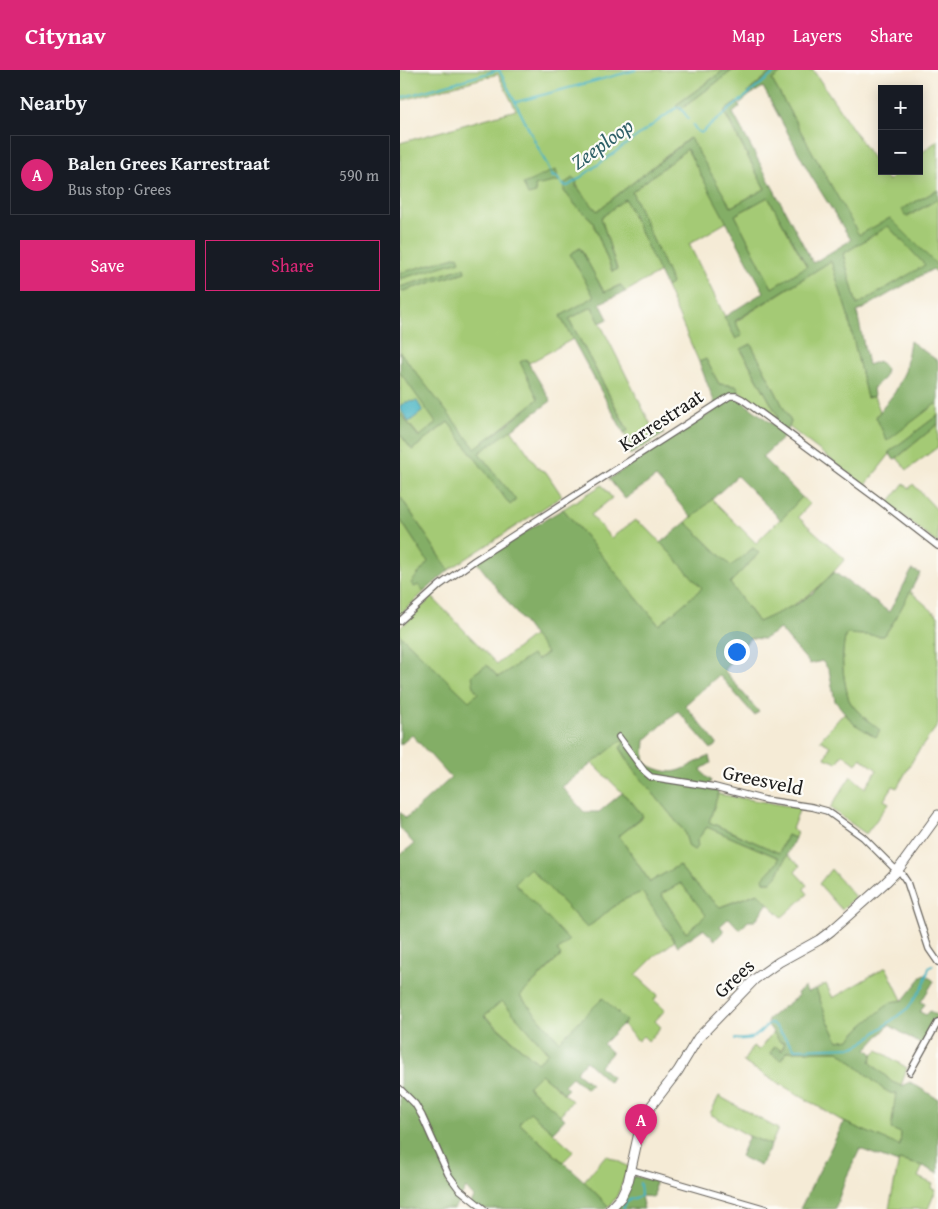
<!DOCTYPE html>
<html lang="en">
<head>
<meta charset="utf-8">
<style>
	body { margin:0; font-family:"Gentium Book Plus",serif; background:#20242c; color:#f1f3f6 }
	.controls { position:absolute; right:15px; top:15px; display:grid; overflow:hidden; border-radius:0px; box-shadow:0 2px 12px #0003 }
	.controls button { width:45px; height:45px; display:grid; place-items:center; padding:0; border:0; border-bottom:1px solid #363941; background:#171b24; color:#f1f3f6; font:25px sans-serif }
	.you { position:absolute; left:336px; top:581px; width:18px; height:18px; margin:-12px; border:4px solid #fff; border-radius:50%; background:#1a73e8; box-shadow:0 0 0 8px #1a73e833 }
	.badge { display:grid; place-items:center; width:32px; height:32px; border-radius:50%; background:#db2777; color:#fff; font-size:16px; font-weight:700 }
	.pin { position:absolute; translate:-50% -41px; filter:drop-shadow(0 1px 2px #0008) }
	.pin::after { content:''; position:absolute; top:26px; width:18px; height:15px; background:inherit; clip-path:polygon(0 0,100% 0,50% 100%) }
	.list { margin:0; padding:0; list-style:none }
	h2 { display:flex; justify-content:space-between; align-items:center; height:65px; margin:0; padding:0 20px; font-size:21px }
	h2 small { font-size:16px; font-weight:400; color:#9ea1a6 }
	.list li { display:grid; grid-template-columns:32px 1fr auto; gap:15px; align-items:center; box-sizing:border-box; height:80px; margin:0 10px 10px; padding:0 10px; border:1px solid #363941; border-radius:0px }
	.list b { display:block; font-size:19px; white-space:nowrap }
	.list p { margin:0; font-size:16px; white-space:nowrap; color:#9ea1a6 }
	.list em { font-size:16px; font-style:normal; color:#9ea1a6 }
	.actions { display:flex; gap:10px; padding:15px 20px }
	.actions a { flex:1; padding:11px 0; border:1px solid #db2777; border-radius:0px; text-align:center; font-size:18px; color:#db2777 }
	.actions .main { background:#db2777; color:#fff }
	.map { position:relative; flex:none; width:538px; height:1139px; overflow:hidden }
	header { display:flex; align-items:center; gap:30px; box-sizing:border-box; height:70px; padding:0 25px; background:#db2777; color:#fff }
	header strong { font-size:24px }
	nav { display:flex; gap:28px; margin-inline-start:auto; font-size:18px }
	main { display:flex }
	aside { flex:1; background:#171b24 }
	.map>svg:first-child { display:block }
	.green { fill:#a4ca74; stroke:#607348 }
	.forest { fill:#83ae66; stroke:#506541; fill-rule:evenodd }
	.water { fill:#47b4c3; stroke:#326870 }
	.lines { fill:none; stroke-linecap:round; stroke-linejoin:round }
	.stream { stroke:#47b4c3; stroke-width:2 }
	.street-casing { stroke:#68645d; stroke-width:8 }
	.secondary-casing { stroke:#68645d; stroke-width:11 }
	.street { stroke:#fff; stroke-width:5.5 }
	.secondary { stroke:#fff; stroke-width:9 }
	.labels { text-anchor:middle; stroke-width:4.5; stroke-linejoin:round; paint-order:stroke }
	.street-label { font-size:20px; fill:#1c1c1c; stroke:#fdfcf7 }
	.water-label { font-size:21px; font-style:italic; fill:#2f6067; stroke:#fdfcf7 }
</style>
</head>
<body>
<header>
<strong>Citynav</strong>
<nav><a>Map</a><a>Layers</a><a>Share</a></nav>
</header>
<main>
<aside>
<h2>Nearby<small></small></h2>
<ul class="list">
<li><span class="badge">A</span><div><b>Balen Grees Karrestraat</b><p>Bus stop · Grees</p></div><em>590 m</em></li>
</ul>
<div class="actions"><a class="main">Save</a><a>Share</a></div>
</aside>
<div class="map">
<svg width="538" height="1139" viewBox="0 0 538 1139">
	<rect width="100%" height="100%" fill="#fdfcf7"/>
	<filter id="ink" filterUnits="userSpaceOnUse"><feTurbulence type="fractalNoise" baseFrequency=".02" numOctaves="2"/><feDisplacementMap in="SourceGraphic" scale="10" xChannelSelector="R" yChannelSelector="G"/><feConvolveMatrix kernelMatrix="1 2 1 2 8 2 1 2 1" color-interpolation-filters="sRGB"/></filter>
	<filter id="wash" filterUnits="userSpaceOnUse"><feTurbulence type="fractalNoise" baseFrequency=".0096" numOctaves="4" result="noise"/><feDisplacementMap in="SourceGraphic" scale="20" xChannelSelector="R" yChannelSelector="G"/><feGaussianBlur stdDeviation="1.12" result="paint"/><feColorMatrix in="noise" values="0 0 0 0 0 0 0 0 0 0 0 0 0 0 0 0 0 1.4 0 .05"/><feComposite in="paint" operator="in"/></filter>
	<g filter="url(#wash)">
		<rect width="100%" height="100%" fill="#f5ebd6"/>
		<path class="green" d="M0,0H97L98,1L99,0H324L276,35L280,40L333,0H373L348,22L350,25L338,35L337,32L324,42L365,119L331,137L289,68L197,141L181,122L173,108L165,113L164,121L178,138L192,150L212,201L217,199L201,148L225,128L260,202L225,222L220,215L204,222L180,178L171,184L195,227L160,246L173,269L129,293L126,289L138,329L75,379L0,282V222L65,202L63,198L0,217V73L116,40L98,4L0,31Z
			M385,0H413L488,111L499,101H519V85L538,70V120L502,139L507,147L538,129V196L490,148L459,166L372,10Z
			M287,79L327,152L289,174L336,269L342,265L335,252L431,191L447,242L467,328L474,326L480,341L476,347L487,370L538,332V345L489,382L490,384L465,416L389,357L391,352L351,274L341,280L378,346L376,350L338,321L337,316L319,314L306,290L299,292L266,217L272,213L232,122Z
			M368,127L407,197L372,218L335,145Z
			M488,156L526,195L457,235L443,184Z
			M192,237L255,363L236,375L232,367L227,369L224,363L228,360L169,249Z
			M0,302L37,353L20,367L0,343Z
			M48,352L115,430L79,383L111,359L139,399L146,402L162,426L49,500L0,426V364L12,380Z
			M538,354V377L507,400L497,388Z
			M504,413L509,419L513,414L538,441V474L488,434Z
			M202,415L212,428L191,445L211,468L235,450L247,458L303,518L259,555L163,439Z
			M402,427L410,434L398,447L445,489C416,523 399,535 358,552L330,513L359,483L353,478L332,497L286,452L312,429L356,473Z
			M0,449L29,493L16,506L19,515L24,522L0,545Z
			M510,521L538,546V655L517,683L497,718L493,716L484,730L489,733L466,764L430,738L451,706L465,718L477,700L461,688L456,694L443,684L437,693L425,688L430,676L420,670L444,643L454,654L479,660C471,654 454,639 449,630C448,627 447,622 446,618C442,599 441,583 446,564L484,566L496,548Z
			M32,527L97,594L134,565L148,582L136,590L132,586L98,607L87,595L79,623L69,632L0,565V558Z
			M221,669L224,674L220,678L234,700L284,761L289,777L302,764L307,757L379,788C376,798 366,802 364,812H371L377,806L387,785L400,796L395,802L407,815L404,819L408,824L382,847L357,823L320,837L289,808L279,795L250,812L219,766L243,747L231,731L192,693Z
			M318,724L400,738L392,759L397,762L395,768L387,765L379,783L309,752Z
			M130,798L187,858L221,831L242,821L275,871L255,886L236,905L258,925L254,930L265,940L255,951L261,957L248,971L243,966L238,971L223,955L226,951L159,971L120,926L161,886L115,813Z
			M431,799L455,827L442,840L419,814Z
			M281,813L307,845L286,863L261,824Z
			M486,897L502,930L462,956L450,969L438,971L427,949L416,919L426,914L433,928Z
			M102,930L148,983L138,993L84,945Z
			M373,962L380,972H385L381,981V990L387,981H439L483,1019L498,1024L501,1063L500,1077L444,1052L343,992L353,976L359,980Z
			M478,980L507,998L501,1016L492,1012L470,992L473,984Z
			M141,1004L172,1031L160,1045L128,1017Z
			M319,1026L378,1059L371,1075L349,1066L310,1044Z
			M130,1042L174,1081L163,1092L119,1053Z
			M206,1085L229,1097L217,1126L209,1137L184,1111Z
			M499,1090L523,1096L518,1107L533,1114L531,1118L536,1120L528,1139H489Z"/>
		<path class="forest" d="M324,0H333L280,40L276,35Z
			M374,0H385L372,10L459,165L490,148L538,196V204L533,199L457,242L468,295L479,291L486,299L484,308L473,318L474,326L467,328L447,242L431,191L335,251L342,265L336,269L324,247L364,222L287,79L232,122L272,213L266,217L225,129L201,148L217,200L212,201L192,150L178,138L164,121L165,113L173,108L177,111L176,116L197,141L290,68L331,137L365,119L324,41L337,32L340,37L333,43L413,193L451,170L411,106L363,17L350,25L348,22ZM368,127L407,196L372,218L335,145ZM488,156L525,195L457,235L443,184Z
			M156,100L159,111L135,116L136,123L128,125L123,114C135,110 144,103 156,100Z
			M538,120V129L506,147L502,139Z
			M180,178L204,222L221,215L225,222L200,233L208,249L200,253L192,237L169,249L228,361L224,363L160,246L194,227L170,184Z
			M58,186L60,191L0,209V203Z
			M64,198L65,202L0,222V217Z
			M510,271L538,291V332L487,371L476,347L495,322L505,301Z
			M351,274L391,352L386,365L362,387L402,427L381,450L337,406L292,448L256,407L225,429L209,409L317,339L299,292L306,289L319,314L337,316L340,330L374,355L378,346L341,279Z
			M0,282L75,378L108,354L138,329L120,292L126,289L151,331L79,383L116,430L110,435L48,352L12,380L0,364V343L19,367L36,353L0,302Z
			M538,345V354L494,390L489,382Z
			M261,359L264,364L230,385L228,381L232,378L227,369L231,367L237,375Z
			M0,426L49,500L24,522L19,515L14,517L11,513L28,492L0,449Z
			M163,439L259,555L302,518L261,473L286,452L331,496L353,478L359,483L330,513L358,552L399,533L413,523L434,502L489,542L512,500L520,503L496,548L484,566L446,564C441,584 442,599 446,618C447,622 448,627 449,630C454,640 471,653 480,660L476,667L454,654L435,631L429,600L422,591L410,594L380,559L364,569L350,568L324,600L359,642L354,645L319,605L285,635L317,674L311,679L278,641L245,670L244,686L246,694C278,710 281,698 309,686L311,693L301,699L305,706L311,710L309,716L310,720H318V724L309,752L379,783L387,765L395,768L377,806L371,812H364L363,808L377,793L379,788L307,757L297,770L298,777L294,780L289,777L284,761L234,700L220,677L224,674L222,670L162,717L184,742H199L222,723L231,731L243,746L219,766L250,812L279,795L289,808L320,837L358,823L368,833L355,851H348L340,860L329,848L320,856L324,861L315,870L303,859L278,876L242,822L221,831L187,858L130,798L115,813L169,871L157,881L161,885L120,926L159,971L203,928L226,951L203,974L212,983L200,996L212,1007L209,1012L186,991L176,1002L191,1014L187,1019L172,1007L164,1015L168,1019L164,1023L141,1004L128,1017L165,1049L153,1062L130,1042L119,1053L184,1111L209,1137L205,1139H76L70,1135L74,1127L66,1118L54,1139H0V785L14,774L0,758V742L6,748L51,708L12,665L0,675V565L69,631L78,623L74,618L72,605L87,595L98,607L132,585L137,590L147,583L76,491ZM281,813L306,845L286,863L261,824ZM102,931L148,982L138,993L84,946Z
			M524,904L534,911L521,932L525,934L520,942L526,945L530,941L538,946L522,975L489,955L467,979L473,984L470,992L492,1012L501,1016L510,1012L538,1029V1104L523,1096L499,1090L498,1093L460,1079L446,1108L435,1139H400L444,1052L500,1076L501,1063L491,1059L495,1029L497,1024L490,1023L483,1019L439,981H387L381,990L370,983L375,976L382,981L385,972H380L368,955V949L398,926L397,923L405,917L407,922L416,919L427,949L438,971L450,969L462,956L491,932L503,930Z
			M349,1066L371,1075L360,1096L340,1086Z
			M233,1106L255,1111L254,1127L241,1126L244,1139H215Z"/>
		<path class="water" d="M17,331L23,341L9,352L0,339V336L6,332Z"/>
		<g class="lines">
			<path class="stream" d="M99,0L153,107L156,106L163,115L168,116L174,112L276,38L280,37L288,48
				M0,28L99,0
				M116,32L236,0
				M293,55L297,61L301,63L378,0
				M335,969C344,970 354,969 360,962C364,958 365,956 370,953L375,956L395,979L454,977L462,973L508,938L523,917L529,898L533,895
				M223,1139C227,1129 231,1129 241,1126L240,1113"/>
		</g>
	</g>
	<g filter="url(#ink)">
		<g class="lines">
			<g class="street-casing">
				<path id="street" d="M0,551L40,515L75,490L330,326H336L342,329L480,431L538,476
					M219,667L244,701L251,707L315,717L365,730L412,737L427,741L463,767L493,797L501,803L507,812L529,879L538,892
					M510,1002L538,952
					M0,1019L15,1034L22,1046L48,1104L59,1119L84,1139
					M232,1100L366,1139"/>
			</g>
			<g class="secondary-casing">
				<path id="secondary" d="M210,1139L221,1127L228,1112L238,1067L245,1044L278,1001L298,968L355,909L379,892L419,870L431,861L486,812L498,800L538,745"/>
			</g>
			<use href="#street" class="street"/>
			<use href="#secondary" class="secondary"/>
		</g>
	</g>
	<g class="labels">
		<g class="street-label">
			<text transform="translate(261 350) rotate(-33)" y="7">Karrestraat</text>
			<text transform="translate(363 710) rotate(12)" y="7">Greesveld</text>
			<text transform="translate(334 908) rotate(-43)" y="7">Grees</text>
		</g>
		<g class="water-label">
			<text transform="translate(202 74) rotate(-36)" y="7">Zeeploop</text>
		</g>
	</g>
</svg>
<div class="controls">
<button>+</button>
<button>−</button>
</div>
<div class="you"></div>
<div class="pin badge" style="left:241px;top:1075px">A</div>
</div>
</main>
</body>
</html>
